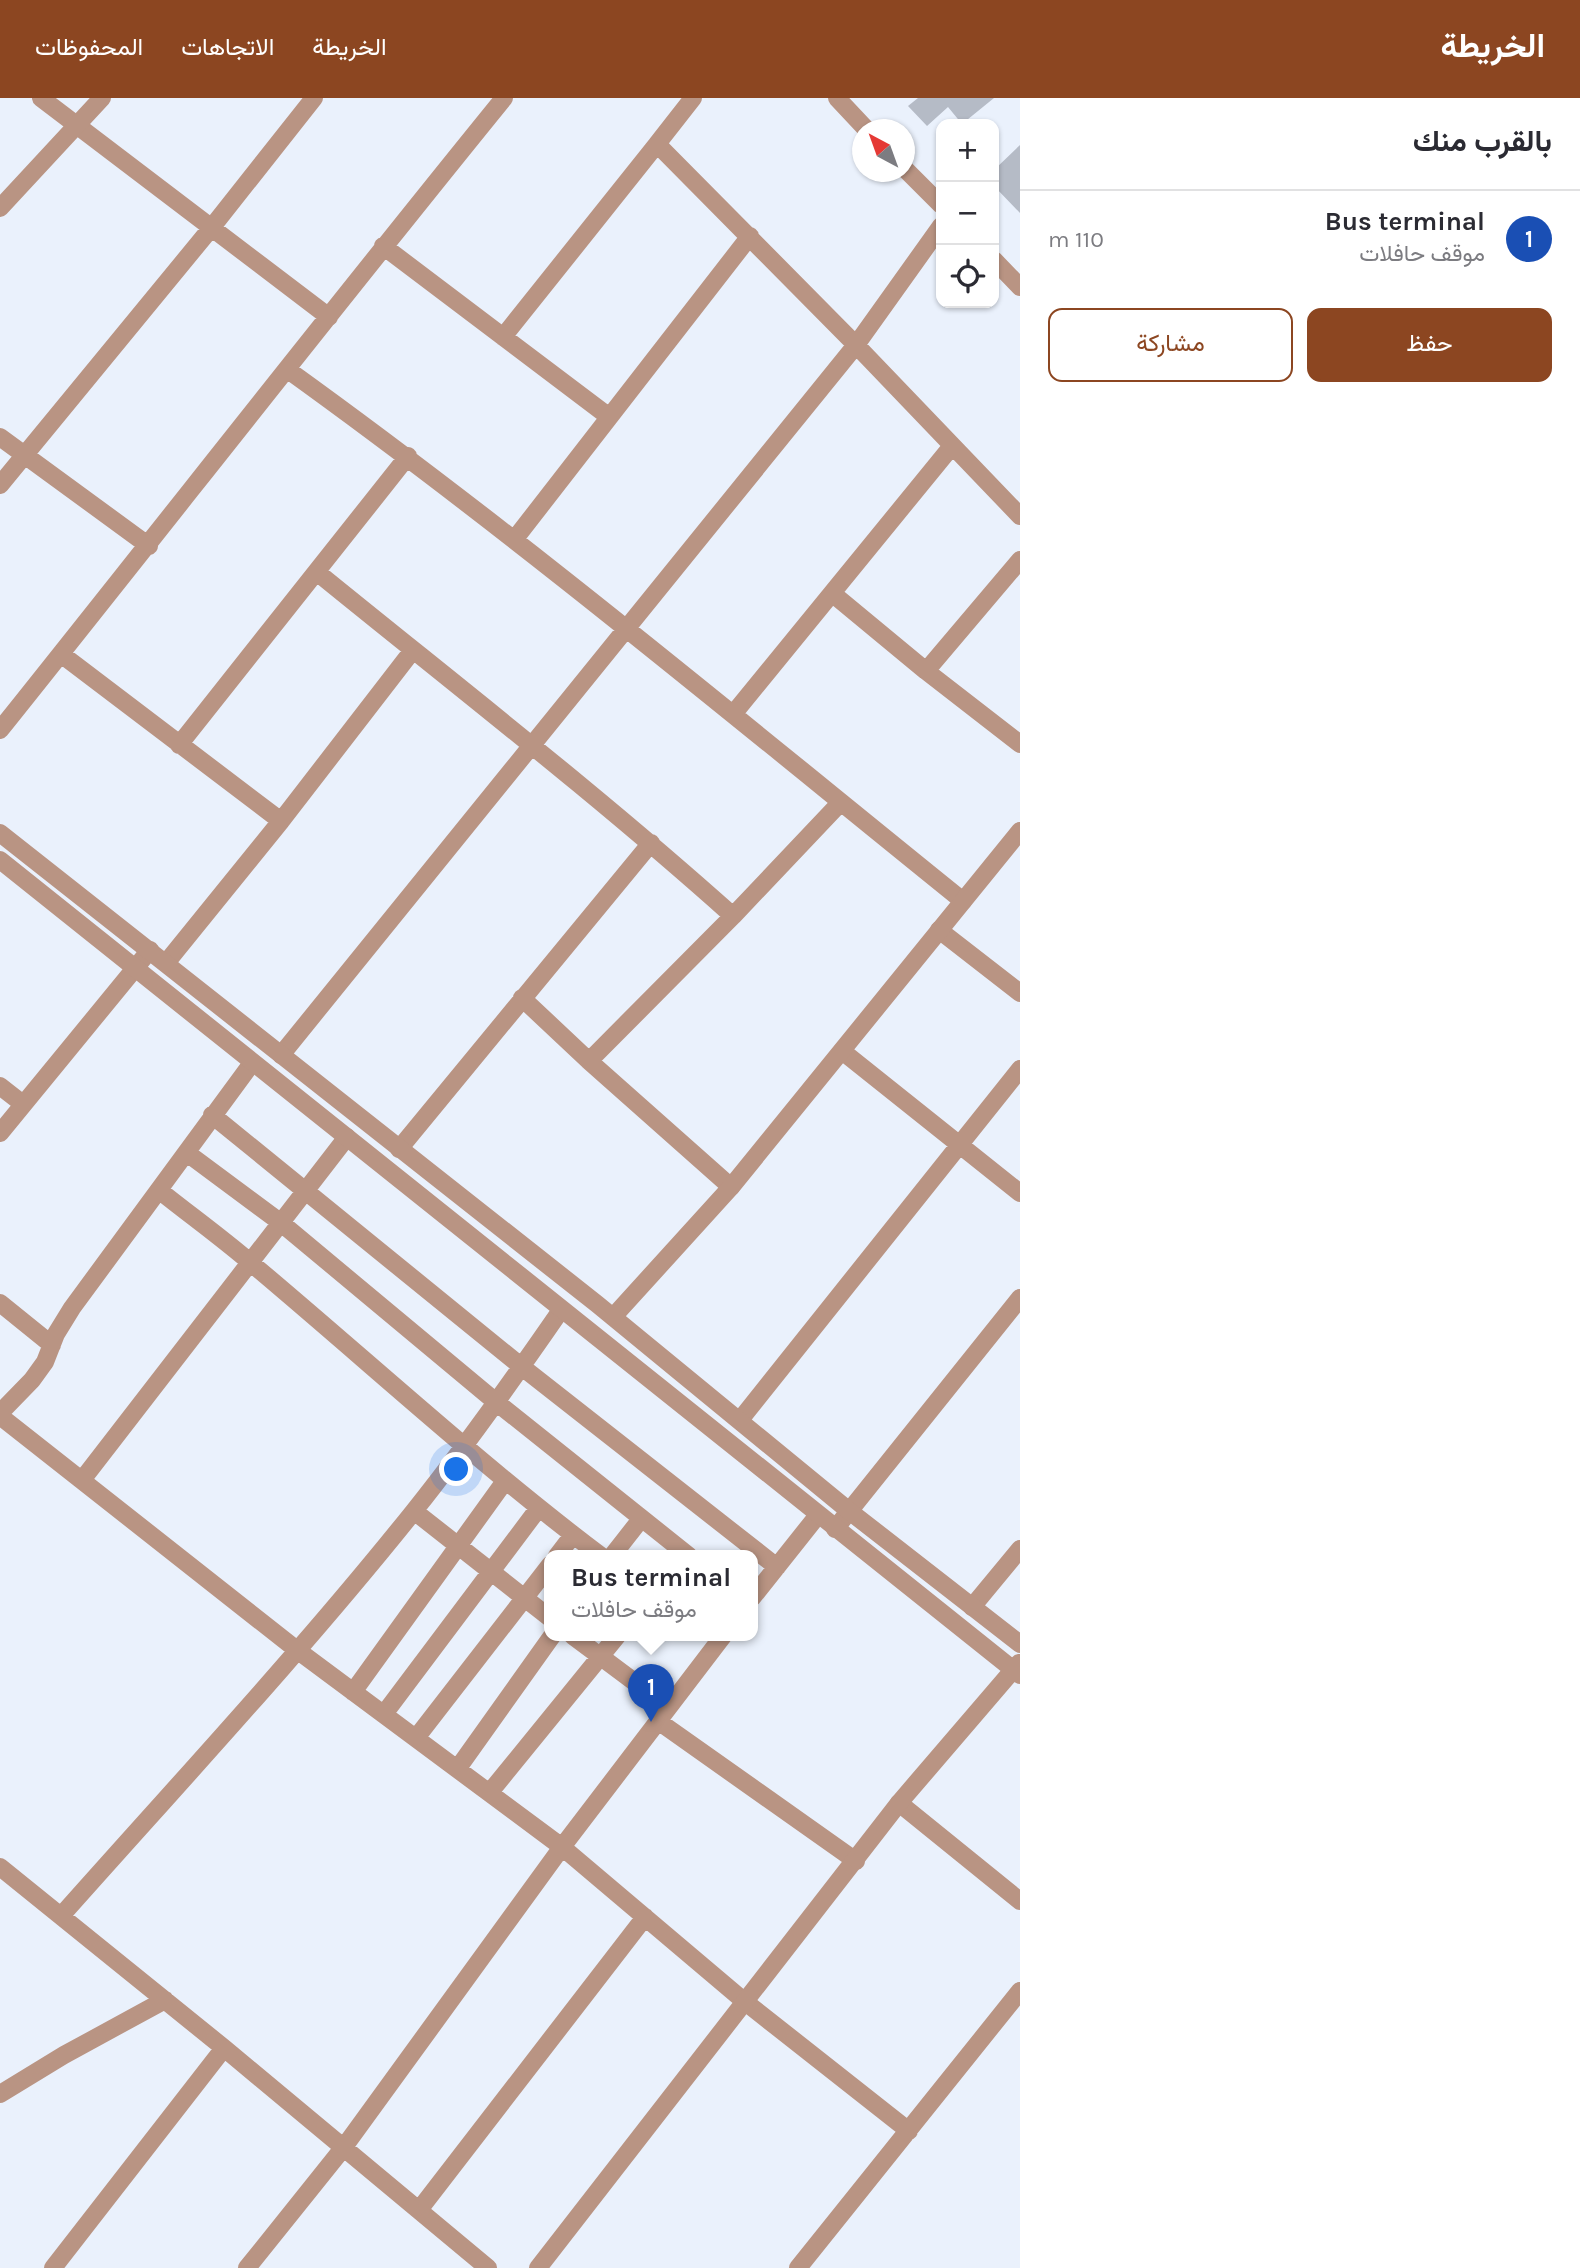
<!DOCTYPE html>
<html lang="ar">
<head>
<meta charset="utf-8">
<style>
	body { margin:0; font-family:Karla,Vazirmatn,sans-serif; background:#f2f2f3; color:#2b2b33; direction:rtl }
	.controls { position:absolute; right:21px; top:21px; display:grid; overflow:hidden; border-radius:14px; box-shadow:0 2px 5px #0004 }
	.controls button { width:63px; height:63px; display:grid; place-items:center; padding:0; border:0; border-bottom:2px solid #e1e1e2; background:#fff; color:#2b2b33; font:35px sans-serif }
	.compass { position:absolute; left:852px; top:21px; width:63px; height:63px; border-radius:50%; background:#fff; box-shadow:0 2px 5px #0004; rotate:319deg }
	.you { position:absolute; left:457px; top:1372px; width:24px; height:24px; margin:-18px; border:5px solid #fff; border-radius:50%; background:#1a73e8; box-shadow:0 0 0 10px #1a73e833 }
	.badge { display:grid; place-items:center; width:46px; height:46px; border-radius:50%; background:#8c4621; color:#fff; font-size:23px; font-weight:700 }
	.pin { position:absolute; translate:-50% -58px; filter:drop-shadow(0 2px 4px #0008) }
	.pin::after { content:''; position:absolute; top:37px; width:24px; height:21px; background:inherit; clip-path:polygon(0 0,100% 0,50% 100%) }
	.popup { position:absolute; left:544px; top:1452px; width:214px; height:91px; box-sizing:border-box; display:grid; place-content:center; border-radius:14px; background:#fff; filter:drop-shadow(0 2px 5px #0005); font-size:23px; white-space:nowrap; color:#7c7c81 }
	.popup b { font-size:26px; color:#2b2b33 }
	.popup::after { content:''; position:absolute; left:50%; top:100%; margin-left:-14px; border:14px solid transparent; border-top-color:#fff }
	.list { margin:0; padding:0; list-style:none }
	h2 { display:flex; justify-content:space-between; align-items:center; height:91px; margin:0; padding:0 28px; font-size:30px }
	h2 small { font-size:23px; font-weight:400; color:#7c7c81 }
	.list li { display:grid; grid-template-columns:46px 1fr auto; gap:21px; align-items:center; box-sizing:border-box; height:98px; padding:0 28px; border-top:2px solid #e1e1e2 }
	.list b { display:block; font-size:26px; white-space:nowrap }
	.list p { margin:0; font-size:23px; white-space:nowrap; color:#7c7c81 }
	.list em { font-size:23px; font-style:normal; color:#7c7c81 }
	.actions { display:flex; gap:14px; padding:21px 28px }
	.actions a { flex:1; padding:16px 0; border:2px solid #8c4621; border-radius:14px; text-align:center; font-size:24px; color:#8c4621 }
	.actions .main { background:#8c4621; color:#fff }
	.icon { flex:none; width:38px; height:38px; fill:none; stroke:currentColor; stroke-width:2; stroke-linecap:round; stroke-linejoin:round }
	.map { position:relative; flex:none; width:1020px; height:2170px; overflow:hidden; direction:ltr }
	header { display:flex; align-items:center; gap:42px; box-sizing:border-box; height:98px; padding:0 35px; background:#8c4621; color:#fff }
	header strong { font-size:33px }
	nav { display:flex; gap:38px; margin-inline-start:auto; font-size:24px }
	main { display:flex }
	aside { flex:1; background:#fff }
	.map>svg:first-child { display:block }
	.building { fill:#b5bbc6 }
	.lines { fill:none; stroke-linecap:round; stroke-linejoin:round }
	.minor { stroke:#b99483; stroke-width:18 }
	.tertiary { stroke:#b99483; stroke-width:18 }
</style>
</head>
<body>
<header>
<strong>الخريطة</strong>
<nav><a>الخريطة</a><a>الاتجاهات</a><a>المحفوظات</a></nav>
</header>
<main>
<aside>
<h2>بالقرب منك<small></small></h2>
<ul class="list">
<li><span class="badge" style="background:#1a4fb4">1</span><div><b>Bus terminal</b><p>موقف حافلات</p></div><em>110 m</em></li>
</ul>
<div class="actions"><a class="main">حفظ</a><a>مشاركة</a></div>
</aside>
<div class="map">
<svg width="1020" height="2170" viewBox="0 0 1020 2170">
	<rect width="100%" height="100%" fill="#eaf1fc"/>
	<path class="building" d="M918,0H994L962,26L948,9L927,28L908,8Z
		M1020,47V115L994,88V72Z"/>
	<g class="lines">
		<path class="minor" d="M41,0L329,219
			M693,0L657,46L856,247L1020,418
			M837,0L867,32
			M904,70L941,107
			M383,148L608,318
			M994,162L1020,189
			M503,239L657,46
			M288,272C520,439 740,623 963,803
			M0,339L149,448
			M0,387L212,129L314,0
			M514,442L750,138
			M318,475C457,588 599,698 733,818
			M833,496L926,573L1020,646
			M61,556L281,723
			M926,573L1020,462
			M734,615L952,348
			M0,632C168,422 334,209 504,0
			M179,647L408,358
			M939,832L1020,895
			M166,865L281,723L413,552
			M522,900L589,963L731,1089
			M842,953L1020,1095
			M281,957L856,247L941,128
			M589,963L733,818L841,704
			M0,988L23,1006
			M212,1017L522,1269L777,1469
			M0,1035L150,852
			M399,1051L651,745
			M187,1055L280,1124L496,1304L689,1458
			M160,1093C190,1117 222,1140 251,1165C368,1263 479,1366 601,1458
			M0,1205L52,1247
			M0,1315L32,1282L45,1264L56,1236L72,1210L252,965
			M0,1318L297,1552L562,1749L744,1903L909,2033
			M740,1322L1020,971
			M82,1382L347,1039
			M414,1413L550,1520
			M835,1431L1020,1200
			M557,1458L573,1437
			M612,1458L641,1421
			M752,1500L818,1417
			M972,1509L1020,1451
			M573,1538L668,1609
			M353,1594L505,1383
			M384,1616L538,1411
			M658,1623L856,1763
			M416,1640L550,1467
			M458,1670L552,1538
			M490,1694L617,1538
			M899,1705L1020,1803
			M0,1769L224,1950L488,2170
			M61,1818C180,1684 302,1553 414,1413C466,1348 514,1280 561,1212
			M0,1996L64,1957L165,1902
			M419,2112L645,1819
			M53,2170L224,1950
			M247,2170L344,2049L562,1749L723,1538
			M798,2170L1020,1893"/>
		<path class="tertiary" d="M0,110L102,0
			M0,735L597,1206L848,1412L1020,1546
			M0,762L1020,1577
			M613,1219L731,1089L1020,733
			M538,2170L899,1705L1019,1565"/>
	</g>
</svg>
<div class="controls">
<button>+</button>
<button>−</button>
<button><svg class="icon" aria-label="locate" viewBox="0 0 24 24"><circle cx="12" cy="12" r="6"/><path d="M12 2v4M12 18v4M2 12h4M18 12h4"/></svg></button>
</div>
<svg class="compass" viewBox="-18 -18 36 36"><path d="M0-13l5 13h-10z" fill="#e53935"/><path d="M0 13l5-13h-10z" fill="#7c7c81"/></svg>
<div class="you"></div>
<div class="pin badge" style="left:651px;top:1624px;background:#1a4fb4">1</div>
<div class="popup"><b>Bus terminal</b>موقف حافلات</div>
</div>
</main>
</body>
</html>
